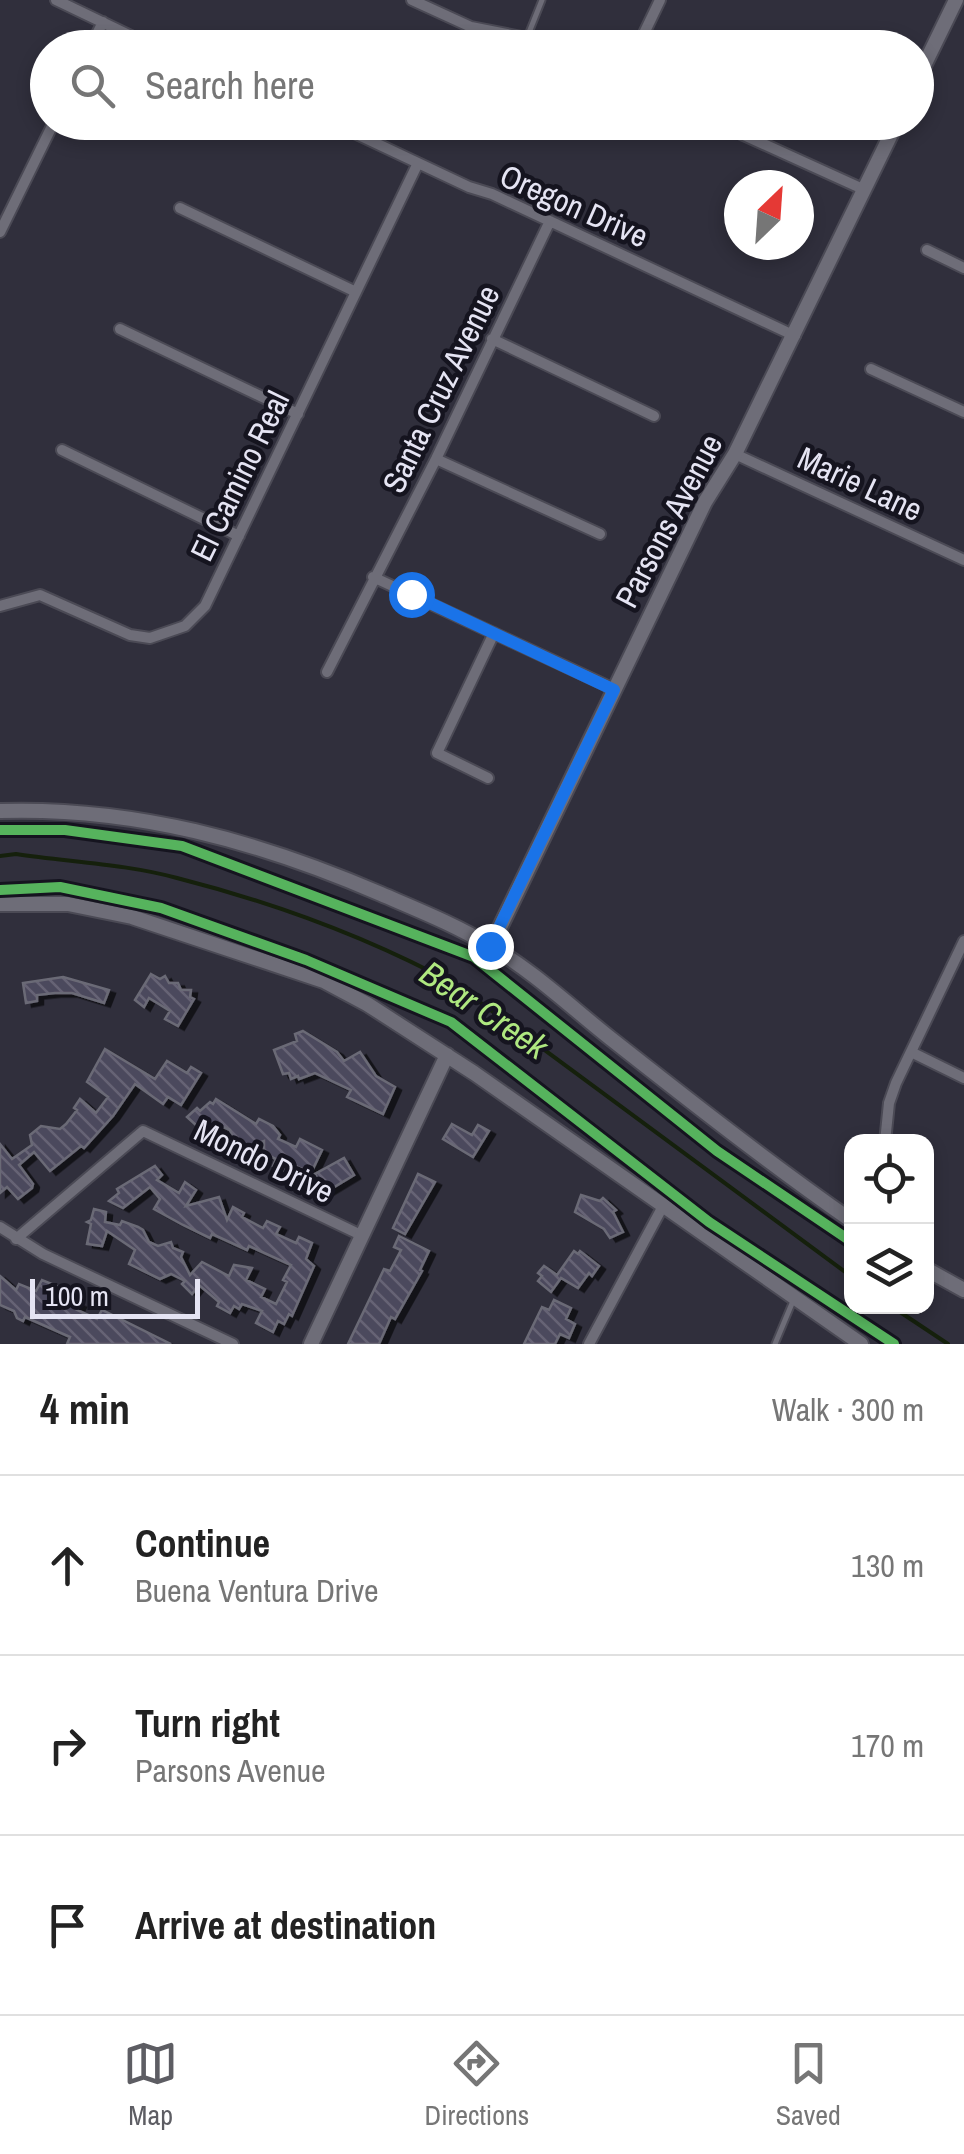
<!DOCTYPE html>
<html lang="en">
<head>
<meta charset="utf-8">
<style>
	body { margin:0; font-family:"Archivo Narrow",sans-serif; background:#f6f6f6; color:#222 }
	.controls { position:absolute; right:30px; bottom:30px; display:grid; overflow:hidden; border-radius:20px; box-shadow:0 5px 15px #0003 }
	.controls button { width:90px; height:90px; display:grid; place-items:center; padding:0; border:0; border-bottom:2px solid #e0e0e0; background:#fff; color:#222; font:50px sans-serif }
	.compass { position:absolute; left:724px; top:170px; width:90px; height:90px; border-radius:50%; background:#fff; box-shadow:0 5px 15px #0003; rotate:25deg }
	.scale { position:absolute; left:30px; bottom:25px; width:170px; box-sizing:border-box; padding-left:10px; border:5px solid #e5e4f3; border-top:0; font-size:28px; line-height:35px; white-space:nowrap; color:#e5e4f3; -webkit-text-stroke:8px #15141f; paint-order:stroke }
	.stop { position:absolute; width:30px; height:30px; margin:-22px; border:8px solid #1a73e8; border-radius:50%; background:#fff }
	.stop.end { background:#1a73e8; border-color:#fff; box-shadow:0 2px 10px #0008 }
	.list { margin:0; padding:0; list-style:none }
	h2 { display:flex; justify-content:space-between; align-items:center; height:130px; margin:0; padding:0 40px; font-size:42px }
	h2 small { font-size:32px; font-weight:400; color:#767676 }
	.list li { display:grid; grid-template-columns:65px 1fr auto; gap:30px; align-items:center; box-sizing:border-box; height:180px; padding:0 40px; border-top:2px solid #e0e0e0 }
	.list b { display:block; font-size:38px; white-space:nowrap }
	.list p { margin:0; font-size:32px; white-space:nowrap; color:#767676 }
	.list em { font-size:32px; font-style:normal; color:#767676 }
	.icon { flex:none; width:55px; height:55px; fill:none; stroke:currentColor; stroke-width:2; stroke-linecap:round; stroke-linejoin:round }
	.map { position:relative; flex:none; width:964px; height:1344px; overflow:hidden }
	.search { position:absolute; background:#fff; box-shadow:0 5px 15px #0003; left:30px; right:30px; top:30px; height:110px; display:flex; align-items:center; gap:25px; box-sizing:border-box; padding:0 35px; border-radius:55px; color:#767676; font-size:38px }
	.sheet { height:670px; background:#fff }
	nav { display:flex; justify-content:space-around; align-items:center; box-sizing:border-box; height:140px; border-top:2px solid #e0e0e0; background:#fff; font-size:28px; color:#767676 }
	nav a { display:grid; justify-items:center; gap:5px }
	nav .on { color:#5d5d63 }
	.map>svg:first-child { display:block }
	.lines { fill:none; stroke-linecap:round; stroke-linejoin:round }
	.stream { stroke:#15200c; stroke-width:4 }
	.building { fill:url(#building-back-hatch); stroke:#6b6a76; stroke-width:2.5; filter:url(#shadow) }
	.lane-casing { stroke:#4b4a55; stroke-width:9 }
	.street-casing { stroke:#4b4a55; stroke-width:14 }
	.secondary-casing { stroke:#4b4a55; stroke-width:18 }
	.lane { stroke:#6e6d78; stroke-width:5 }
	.street { stroke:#6e6d78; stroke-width:10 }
	.secondary { stroke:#6e6d78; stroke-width:14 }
	.cycleway-casing { stroke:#15141f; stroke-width:16 }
	.cycleway { stroke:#56b35d; stroke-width:10 }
	.route { stroke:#1a73e8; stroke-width:12 }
	.labels { text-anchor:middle; stroke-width:9; stroke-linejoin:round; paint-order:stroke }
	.street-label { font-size:32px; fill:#e5e4f3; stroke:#15141f }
	.water-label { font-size:35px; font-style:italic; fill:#afe880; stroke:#15141f }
</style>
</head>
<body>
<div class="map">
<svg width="964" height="1344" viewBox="0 0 964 1344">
	<defs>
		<pattern id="building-back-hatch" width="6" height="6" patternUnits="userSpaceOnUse" patternTransform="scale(2.5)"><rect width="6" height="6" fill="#4c495d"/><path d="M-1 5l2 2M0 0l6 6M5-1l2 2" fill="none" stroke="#666375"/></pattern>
		<filter id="shadow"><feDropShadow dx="6" dy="3.5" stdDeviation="0" flood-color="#0009"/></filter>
	</defs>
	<rect width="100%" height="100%" fill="#302f3c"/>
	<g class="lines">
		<path class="stream" d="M0,856L16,854C69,862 126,864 177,878C275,903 370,938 458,986L852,1277
			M891,1306L948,1344"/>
	</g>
	<path class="building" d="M151,974L160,979L165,976L169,983H178L181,990H191L190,997L194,999L178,1026L165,1019L170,1011L149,998L144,1007L135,1000Z
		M63,977L109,990L104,1003L72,993H55L37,995V1001L26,1003L23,983Z
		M303,1031L337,1052L344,1061L360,1052L376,1076L395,1087L383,1114L347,1097L351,1090L315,1073L299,1079L298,1076L291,1079L289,1073L283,1074L274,1050L297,1041L295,1034Z
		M105,1049L155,1079L167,1061L187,1073L191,1067L201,1073L181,1105L168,1097L163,1104L135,1084L113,1116L84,1148L81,1146L50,1171L34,1152L19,1165L33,1184L32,1188L18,1199L7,1187L0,1193V1144L12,1159L32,1145L30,1135L41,1126L60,1129L66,1124L77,1110L74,1108L80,1099L96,1113L108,1097L87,1082Z
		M216,1099L256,1124L259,1119L273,1126L280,1135L278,1139L296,1147L300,1139L322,1150L311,1173L291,1164L286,1172L273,1166L276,1159L264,1154V1141L237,1150L230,1130L219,1125L208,1136L187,1117L197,1108L200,1111L210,1102L213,1104Z
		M452,1124L472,1135L478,1125L489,1131L473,1157L443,1139Z
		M344,1158L354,1175L326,1192L315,1174Z
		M155,1166L162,1175L157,1180L179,1193L185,1182L196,1190L186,1206L219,1197L227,1220L233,1207L244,1213L242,1217L263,1228L267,1221L280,1227L276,1234L296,1243L299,1237L312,1243L306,1259L314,1266L292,1316L289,1314L284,1324L278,1321L273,1332L256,1323L262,1311L242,1304L239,1309L234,1306L230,1313L217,1306L219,1302L199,1285L192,1294L182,1284L185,1281L171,1274L160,1279L129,1264L135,1250L107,1231L102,1246L87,1244L91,1224L87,1222L91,1220L94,1209L106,1212L105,1222L120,1225L122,1221L138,1227L143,1230L149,1242L158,1246L171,1242L173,1248L183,1252L181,1257L190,1275L202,1262L229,1276L234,1265L252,1268L246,1280L265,1289L261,1297L276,1304L287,1282L283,1280L291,1265L249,1246L247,1250L212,1234L210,1238L183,1225L154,1209L160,1199L150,1187L123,1208L109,1201L119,1193L117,1189Z
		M418,1174L435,1182L405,1234L393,1228Z
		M581,1195L600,1201L603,1198L616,1210L613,1212L623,1232L610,1238L604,1229L575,1212Z
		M399,1236L429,1251L420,1270L422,1271L395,1319L391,1317L379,1344H348L384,1269L390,1271L401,1250L394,1247Z
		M574,1251L578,1254L580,1251L599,1266L592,1276L589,1273L578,1288L561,1278L551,1292L538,1281L542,1276L538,1273L544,1266L557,1275Z
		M0,1276L16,1290L19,1284L36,1291L42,1280L59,1287L73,1295L70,1300L80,1304L77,1310L97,1319L102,1310L171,1344H67L70,1337L25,1317L23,1321L17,1318L14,1311L0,1305Z
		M554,1300L571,1308L566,1319L575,1324L569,1338L560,1334L555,1344H524L542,1307L549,1310Z"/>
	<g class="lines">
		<g class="lane-casing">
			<path id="lane" d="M528,35L542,0
				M775,1344L793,1301"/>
		</g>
		<g class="street-casing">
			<path id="street" d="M56,0L156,48
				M412,0L471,27L527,38L553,48
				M90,48L103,22
				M637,48L660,0
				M331,122L469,187L492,194L795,336
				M715,122L865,190
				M180,208L356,292
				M0,232L54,122
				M927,250L964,268
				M120,329L298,414
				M492,339L654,416
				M871,369L964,412
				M62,450L239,536
				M735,454L964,560
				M436,459L600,534
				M373,577L614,689
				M0,606L40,595L130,635L150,638L185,626L205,606L418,163
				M327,672L436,459L550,221
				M488,778L437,753L494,633
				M911,1052L964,1078
				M885,1142L889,1103L896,1083L964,941
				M0,1227L43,1254L233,1344
				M16,1239L143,1131L363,1236
				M589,1344L663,1206"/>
		</g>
		<g class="secondary-casing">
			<path id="secondary" d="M916,82L956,0
				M0,811C135,807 258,841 381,894C418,910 456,925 490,946C533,971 571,1007 610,1038C690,1101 769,1163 852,1221
				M0,904H68L132,917L324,981L367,1004L474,1073L861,1344
				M491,946L705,502L735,454L897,122
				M926,1269L964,1290
				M311,1344L447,1055"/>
		</g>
		<use href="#lane" class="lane"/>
		<use href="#street" class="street"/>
		<use href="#secondary" class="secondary"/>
		<g class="cycleway-casing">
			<path id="cycleway" d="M0,830H65L182,846L474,957L717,1151L852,1242
				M0,890L60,887L161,908L306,960L451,1022L709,1222L894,1344"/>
		</g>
		<use href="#cycleway" class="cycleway"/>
	</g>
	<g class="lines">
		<path class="route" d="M411,594L614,690L490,946"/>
	</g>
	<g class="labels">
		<g class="street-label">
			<text transform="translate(574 206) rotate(24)" y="11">Oregon Drive</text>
			<text transform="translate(441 389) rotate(-64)" y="11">Santa Cruz Avenue</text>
			<text transform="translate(240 476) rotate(-64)" y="11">El Camino Real</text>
			<text transform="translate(860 484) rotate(25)" y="11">Marie Lane</text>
			<text transform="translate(669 521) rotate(-62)" y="11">Parsons Avenue</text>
			<text transform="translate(264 1161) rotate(26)" y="11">Mondo Drive</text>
		</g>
		<g class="water-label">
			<text transform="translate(484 1010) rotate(34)" y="12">Bear Creek</text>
		</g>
	</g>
</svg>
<div class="controls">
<button><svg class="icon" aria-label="locate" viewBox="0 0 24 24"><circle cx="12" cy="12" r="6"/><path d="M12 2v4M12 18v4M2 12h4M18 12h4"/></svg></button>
<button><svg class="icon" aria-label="layers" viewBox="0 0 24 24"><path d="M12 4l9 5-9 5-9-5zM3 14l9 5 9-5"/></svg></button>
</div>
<svg class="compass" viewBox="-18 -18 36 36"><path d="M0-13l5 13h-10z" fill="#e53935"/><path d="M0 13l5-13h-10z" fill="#767676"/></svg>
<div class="scale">100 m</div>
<div class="stop" style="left:411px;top:594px"></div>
<div class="stop end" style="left:490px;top:946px"></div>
<div class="search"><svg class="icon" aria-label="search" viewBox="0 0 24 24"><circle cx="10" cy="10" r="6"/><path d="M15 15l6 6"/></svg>Search here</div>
</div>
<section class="sheet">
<h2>4 min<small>Walk · 300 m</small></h2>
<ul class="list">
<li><svg class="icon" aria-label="ahead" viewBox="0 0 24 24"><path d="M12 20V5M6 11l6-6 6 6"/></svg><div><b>Continue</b><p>Buena Ventura Drive</p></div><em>130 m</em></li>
<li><svg class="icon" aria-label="right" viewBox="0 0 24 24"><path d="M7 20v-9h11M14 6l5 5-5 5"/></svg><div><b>Turn right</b><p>Parsons Avenue</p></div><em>170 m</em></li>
<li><svg class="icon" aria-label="arrive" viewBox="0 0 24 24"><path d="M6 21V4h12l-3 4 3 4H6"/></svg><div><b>Arrive at destination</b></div></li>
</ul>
</section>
<nav>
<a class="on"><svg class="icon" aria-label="map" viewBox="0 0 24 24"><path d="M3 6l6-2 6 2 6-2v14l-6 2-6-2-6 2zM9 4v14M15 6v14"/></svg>Map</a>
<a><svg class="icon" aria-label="directions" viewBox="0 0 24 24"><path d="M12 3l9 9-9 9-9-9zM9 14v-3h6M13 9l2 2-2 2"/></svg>Directions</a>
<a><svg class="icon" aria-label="saved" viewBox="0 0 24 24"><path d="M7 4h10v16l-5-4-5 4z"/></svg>Saved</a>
</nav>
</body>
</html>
